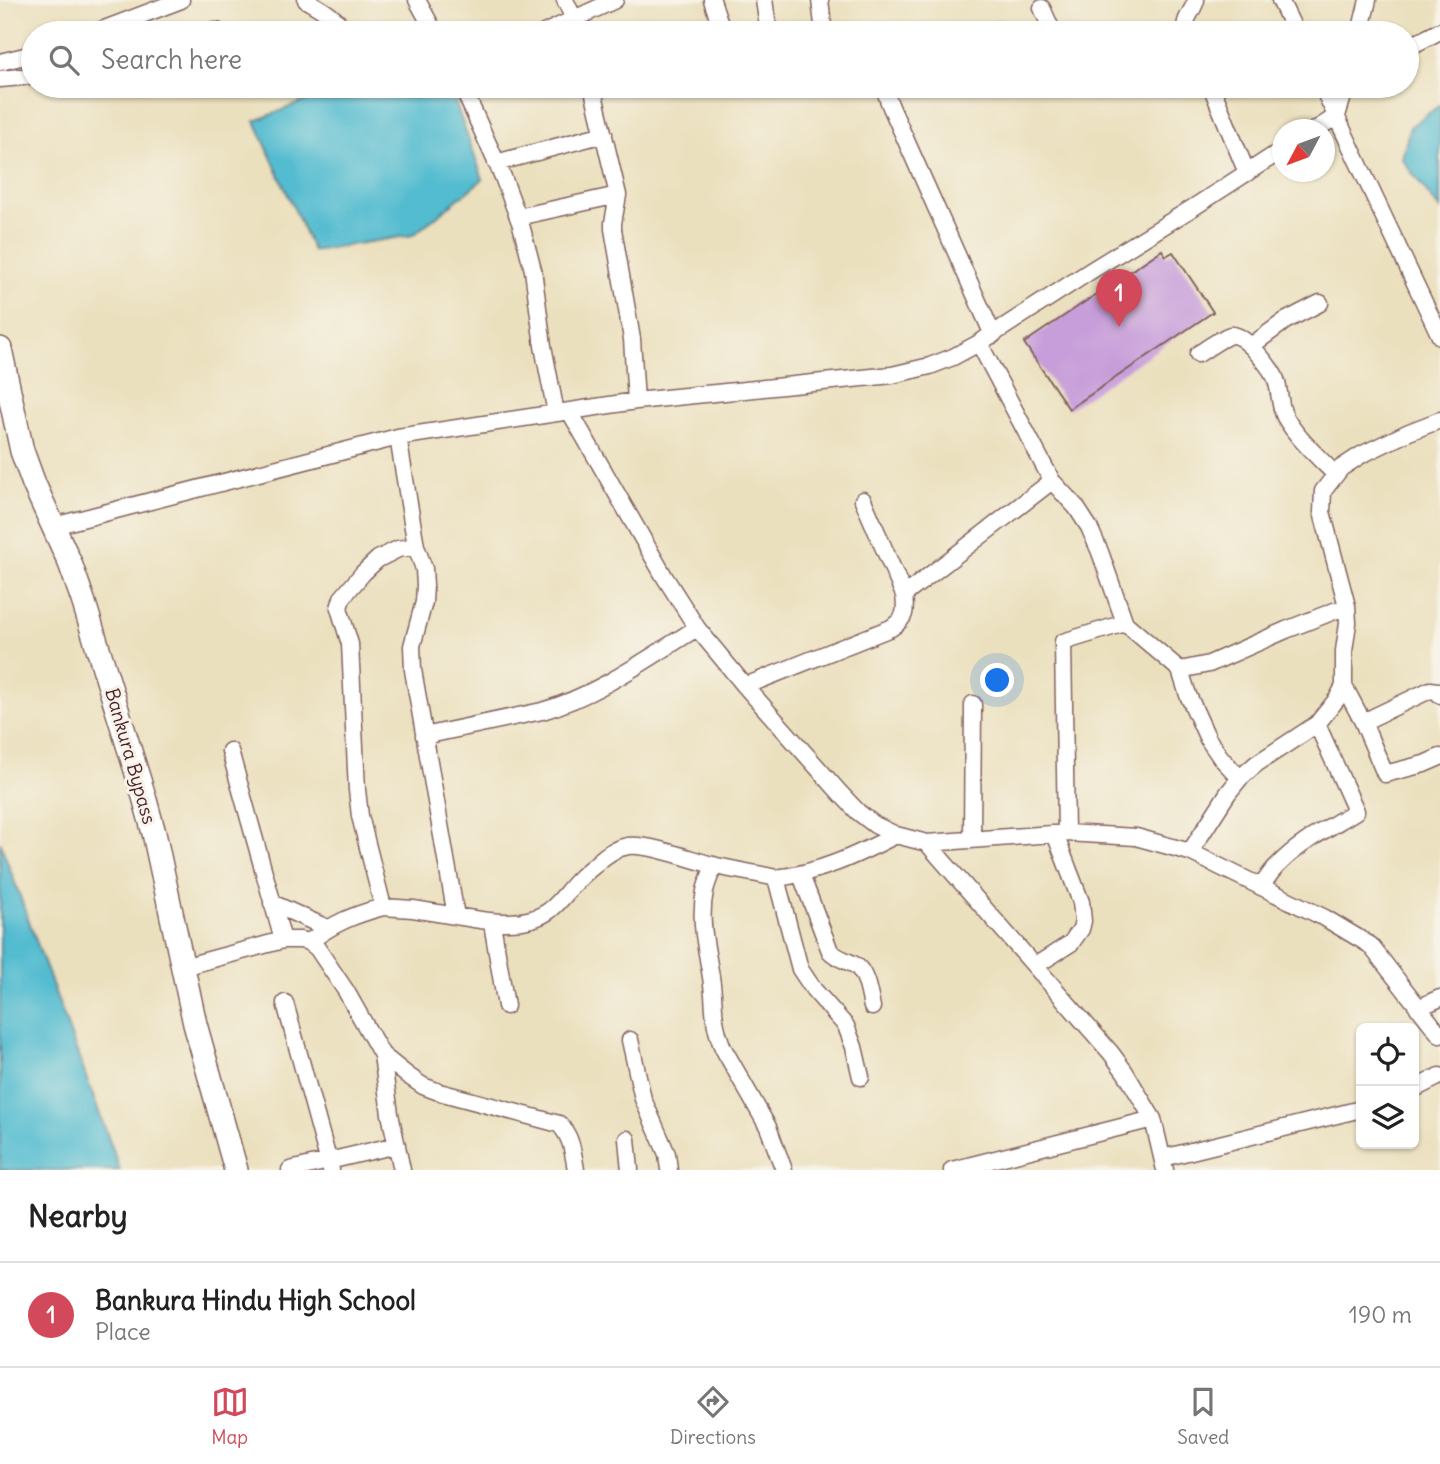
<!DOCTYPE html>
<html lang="en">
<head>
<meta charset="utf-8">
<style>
	body { margin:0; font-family:Delius,sans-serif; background:#f2f2f2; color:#222 }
	.controls { position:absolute; right:21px; bottom:21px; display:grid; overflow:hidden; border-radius:10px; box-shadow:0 2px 5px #0004 }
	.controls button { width:63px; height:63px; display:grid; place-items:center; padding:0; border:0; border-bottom:2px solid #e0e0e0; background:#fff; color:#222; font:35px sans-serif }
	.compass { position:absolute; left:1272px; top:119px; width:63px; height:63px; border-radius:50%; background:#fff; box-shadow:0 2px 5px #0004; rotate:229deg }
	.you { position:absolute; left:998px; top:681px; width:24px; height:24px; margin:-18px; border:5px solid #fff; border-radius:50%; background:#1a73e8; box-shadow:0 0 0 10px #1a73e833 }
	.badge { display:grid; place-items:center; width:46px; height:46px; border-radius:50%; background:#d1495b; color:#fff; font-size:23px; font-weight:700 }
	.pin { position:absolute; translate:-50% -58px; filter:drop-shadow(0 2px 4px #0008) }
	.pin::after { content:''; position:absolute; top:37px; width:24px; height:21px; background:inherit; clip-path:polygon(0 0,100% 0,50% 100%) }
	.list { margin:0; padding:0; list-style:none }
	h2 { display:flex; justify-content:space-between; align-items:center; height:91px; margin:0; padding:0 28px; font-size:30px }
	h2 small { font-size:23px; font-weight:400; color:#767676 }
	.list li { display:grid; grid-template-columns:46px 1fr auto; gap:21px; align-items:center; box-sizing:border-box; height:105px; padding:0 28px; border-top:2px solid #e0e0e0 }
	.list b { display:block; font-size:26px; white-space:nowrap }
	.list p { margin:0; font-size:23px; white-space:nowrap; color:#767676 }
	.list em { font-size:23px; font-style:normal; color:#767676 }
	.icon { flex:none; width:38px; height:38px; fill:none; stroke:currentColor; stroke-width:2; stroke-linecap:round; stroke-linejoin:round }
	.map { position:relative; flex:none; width:1440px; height:1170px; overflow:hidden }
	.search { position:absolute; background:#fff; box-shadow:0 2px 5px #0004; left:21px; right:21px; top:21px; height:77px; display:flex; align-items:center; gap:18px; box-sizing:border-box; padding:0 24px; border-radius:38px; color:#767676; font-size:26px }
	.sheet { height:196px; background:#fff }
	nav { display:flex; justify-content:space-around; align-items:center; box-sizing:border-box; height:98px; border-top:2px solid #e0e0e0; background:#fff; font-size:19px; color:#767676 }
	nav a { display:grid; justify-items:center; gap:4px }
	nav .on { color:#d1495b }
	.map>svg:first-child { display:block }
	.water { fill:#53bcd0; stroke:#4e6e7e; stroke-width:2 }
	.building { fill:#c89eda }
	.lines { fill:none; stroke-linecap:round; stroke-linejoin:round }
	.minor-casing { stroke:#82635e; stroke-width:19 }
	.highway-casing { stroke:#82635e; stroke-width:26 }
	.minor { stroke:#fff; stroke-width:16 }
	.highway { stroke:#fff; stroke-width:23 }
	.labels { text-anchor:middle; stroke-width:6; stroke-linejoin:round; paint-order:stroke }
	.street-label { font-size:19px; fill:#4a1f2b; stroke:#f7f3e8 }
</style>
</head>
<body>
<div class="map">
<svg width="1440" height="1170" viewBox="0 0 1440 1170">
	<rect width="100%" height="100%" fill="#f7f3e8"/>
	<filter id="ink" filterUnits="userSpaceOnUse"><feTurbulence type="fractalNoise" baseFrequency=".0143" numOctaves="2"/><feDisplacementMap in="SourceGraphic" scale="14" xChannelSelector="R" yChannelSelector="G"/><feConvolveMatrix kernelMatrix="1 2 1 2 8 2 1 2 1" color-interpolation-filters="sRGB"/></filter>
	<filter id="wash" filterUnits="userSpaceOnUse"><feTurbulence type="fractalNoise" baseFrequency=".00686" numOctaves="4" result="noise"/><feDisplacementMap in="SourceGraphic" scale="28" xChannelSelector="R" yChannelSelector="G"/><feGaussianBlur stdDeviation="1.57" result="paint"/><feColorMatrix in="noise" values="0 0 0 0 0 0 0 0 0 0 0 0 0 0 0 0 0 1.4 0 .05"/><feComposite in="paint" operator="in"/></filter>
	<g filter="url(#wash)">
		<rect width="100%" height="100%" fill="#ebe0be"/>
		<path class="water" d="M342,86H449L483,179L413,235L313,251L255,121Z
			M1440,105V210L1402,159L1410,127Z
			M0,842L120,1170H0Z"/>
		<g id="blocks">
			<path class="building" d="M1162,250L1166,256L1173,252L1213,312L1069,409L1024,343Z"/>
		</g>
	</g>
	<g filter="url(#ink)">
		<use href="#blocks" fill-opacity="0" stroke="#82635e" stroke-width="2"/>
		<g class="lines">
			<g class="minor-casing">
				<path id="minor" d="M306,0C321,9 337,17 346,33
					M417,0L435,33
					M565,0L574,19
					M712,0L723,33
					M764,0L769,33
					M820,0L824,33
					M1280,0L1296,33
					M1042,8L1053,33
					M94,33L181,0
					M195,33L217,31
					M544,33L615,0
					M991,33L997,30
					M1186,33C1182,20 1193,12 1196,0
					M1360,33L1368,0
					M1407,48L1440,31
					M0,62L33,54
					M0,79L33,76
					M462,86L503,177L521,225L533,270L543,346L556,413
					M592,86L618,195L613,223V229L632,339L636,401
					M888,86C884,93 888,99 891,107L993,335
					M1211,86L1247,173
					M1322,86L1440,336
					M1315,130L1337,116L1346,86
					M496,163L604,134
					M518,217L618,195
					M979,343L1052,481L1076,507L1089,527L1100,552L1125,623L1180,670L1188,695L1208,739L1221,758L1240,778
					M1251,346L1285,321L1320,303
					M1198,354C1205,350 1224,336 1231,335C1244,333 1268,365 1274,375C1281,388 1278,404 1285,417C1297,438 1318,457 1335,474
					M570,412L664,576L697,628L745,686L840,793L858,812L875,825L896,835L927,843L1066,833L1136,837L1190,852L1325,918L1370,945L1440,1035
					M398,437L416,546L424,569L425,585L424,602L412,646L413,670L456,916C485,921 526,929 550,910C562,901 569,888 580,878C585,873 590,869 596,864C605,855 615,848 628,846C650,844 690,859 712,865C733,870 755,873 776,878
					M54,526L398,437L636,401L892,375L930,366L953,357L979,343L1092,270L1194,207L1282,150
					M416,546L398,549L378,559L363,573L342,598L339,608L350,644L357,790L360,816L383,907L413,909L456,916
					M904,595L1052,481
					M1180,670L1209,664L1286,630L1347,606
					M745,686L891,628C906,618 906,612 904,595L863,500
					M1344,686L1363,722L1385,774L1424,764L1440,757
					M1363,722L1430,690L1438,691L1440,695
					M424,736L542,711C598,695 648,658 697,628
					M230,751L283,940
					M1066,833L1063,642L1125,623
					M972,840L973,704
					M927,843L1111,1053L1125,1072L1153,1119L1165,1170
					M1190,852L1228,793L1240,778L1256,764L1317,724L1337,699L1344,686V651L1348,623L1347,606L1322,512L1323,491L1341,468L1361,455L1409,432L1440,420
					M714,865C711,874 707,882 705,891C698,923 708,952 712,984C715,1009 712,1022 723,1048L768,1127L784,1170
					M801,875L830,951C838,959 846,960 855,965C867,973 869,994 872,1007
					M1261,887C1266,880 1271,871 1278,865C1300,842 1329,828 1356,811L1317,724
					M272,903L327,928
					M492,923L506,1006
					M309,942C334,923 353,915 383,907
					M1035,966L1071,943L1081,929L1083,921L1081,902L1055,834
					M183,967L283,940H300L309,942L317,948L346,991L382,1055L407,1075L423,1086L439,1092L559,1124C572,1137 573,1153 576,1170
					M285,1003L331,1170
					M1418,1008L1440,998
					M630,1040L643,1099L667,1154L669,1170
					M382,1055L390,1114L402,1170
					M861,1077L854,1047L846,1026L814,990L800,969L776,878C819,873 857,855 896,835
					M1414,1089L1440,1076
					M627,1139L630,1170
					M1163,1158L1361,1109
					M290,1170L397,1145
					M952,1170L1153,1119"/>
			</g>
			<g class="highway-casing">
				<path id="highway" d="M0,349L22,451L34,484L70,563L83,600L143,793L154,833L195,1024L236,1170"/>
			</g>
			<use href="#minor" class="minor"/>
			<use href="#highway" class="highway"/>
		</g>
	</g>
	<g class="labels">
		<g class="street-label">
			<text transform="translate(131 756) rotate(74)" y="7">Bankura Bypass</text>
		</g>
	</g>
</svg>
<div class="controls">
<button><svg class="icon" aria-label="locate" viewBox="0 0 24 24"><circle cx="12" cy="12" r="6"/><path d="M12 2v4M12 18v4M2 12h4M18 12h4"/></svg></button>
<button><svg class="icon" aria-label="layers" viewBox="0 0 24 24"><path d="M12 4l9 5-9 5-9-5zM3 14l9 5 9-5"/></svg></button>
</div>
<svg class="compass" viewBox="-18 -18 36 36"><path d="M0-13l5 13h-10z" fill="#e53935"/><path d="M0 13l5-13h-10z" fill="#767676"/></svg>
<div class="you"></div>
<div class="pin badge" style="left:1119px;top:327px">1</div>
<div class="search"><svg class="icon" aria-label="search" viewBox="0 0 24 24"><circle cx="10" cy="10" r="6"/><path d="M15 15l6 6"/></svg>Search here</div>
</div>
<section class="sheet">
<h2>Nearby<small></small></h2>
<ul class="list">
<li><span class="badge">1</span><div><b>Bankura Hindu High School</b><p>Place</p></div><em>190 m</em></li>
</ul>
</section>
<nav>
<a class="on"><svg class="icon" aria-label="map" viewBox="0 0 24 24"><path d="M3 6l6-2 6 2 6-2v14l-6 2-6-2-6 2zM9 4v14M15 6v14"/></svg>Map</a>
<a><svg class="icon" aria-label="directions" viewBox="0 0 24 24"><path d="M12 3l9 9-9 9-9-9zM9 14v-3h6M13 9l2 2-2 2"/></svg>Directions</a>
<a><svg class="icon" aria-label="saved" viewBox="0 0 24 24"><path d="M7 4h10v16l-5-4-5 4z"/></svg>Saved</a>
</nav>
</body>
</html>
